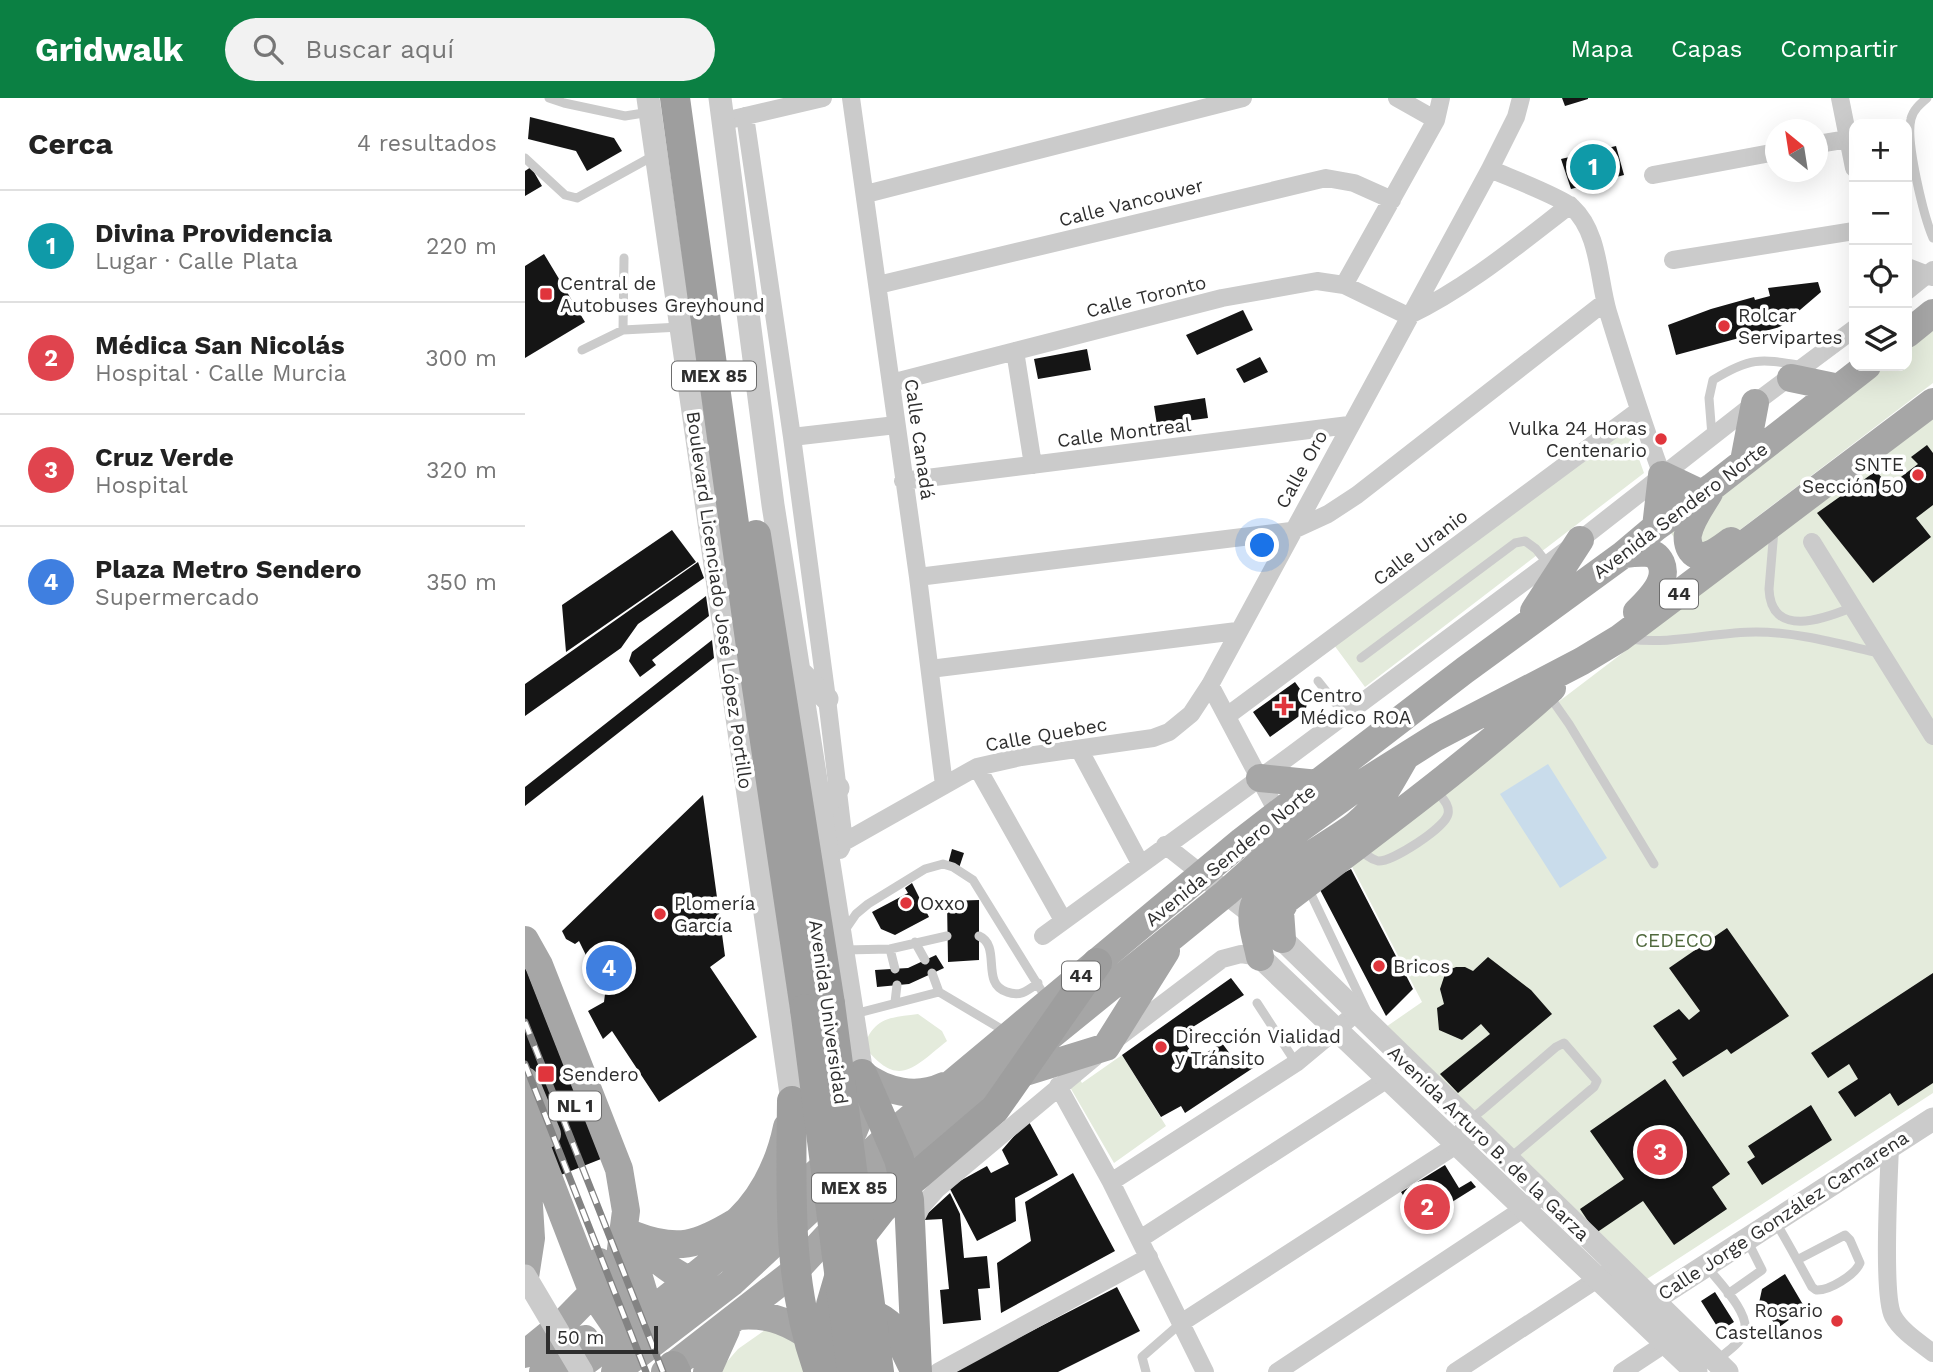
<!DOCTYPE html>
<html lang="es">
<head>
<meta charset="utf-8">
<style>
	body { margin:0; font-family:"Work Sans",sans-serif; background:#f2f2f2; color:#222 }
	.controls { position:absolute; right:21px; top:21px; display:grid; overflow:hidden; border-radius:14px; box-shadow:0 7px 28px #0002 }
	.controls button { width:63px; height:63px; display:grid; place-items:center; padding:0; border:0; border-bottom:2px solid #e0e0e0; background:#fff; color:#222; font:35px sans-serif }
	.compass { position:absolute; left:1240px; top:21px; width:63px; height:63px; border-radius:50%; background:#fff; box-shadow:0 7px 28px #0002; rotate:330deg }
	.scale { position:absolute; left:21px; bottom:18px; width:112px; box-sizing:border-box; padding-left:7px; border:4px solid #2e2e2e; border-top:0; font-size:19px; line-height:24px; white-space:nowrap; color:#2e2e2e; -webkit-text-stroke:5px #fff; paint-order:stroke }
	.you { position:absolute; left:738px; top:448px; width:24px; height:24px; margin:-18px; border:5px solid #fff; border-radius:50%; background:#1a73e8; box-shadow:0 0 0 10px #1a73e833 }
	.badge { display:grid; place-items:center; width:46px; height:46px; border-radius:50%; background:#0b8043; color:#fff; font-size:23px; font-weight:700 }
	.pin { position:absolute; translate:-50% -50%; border:4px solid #fff; box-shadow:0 2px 7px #0006 }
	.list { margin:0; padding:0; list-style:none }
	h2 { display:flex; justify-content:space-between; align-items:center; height:91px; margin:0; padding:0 28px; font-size:30px }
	h2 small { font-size:23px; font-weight:400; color:#767676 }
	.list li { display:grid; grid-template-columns:46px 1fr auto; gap:21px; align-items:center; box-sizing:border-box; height:112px; padding:0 28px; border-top:2px solid #e0e0e0 }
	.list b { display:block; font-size:26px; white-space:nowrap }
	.list p { margin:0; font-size:23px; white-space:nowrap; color:#767676 }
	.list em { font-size:23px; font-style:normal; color:#767676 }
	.icon { flex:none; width:38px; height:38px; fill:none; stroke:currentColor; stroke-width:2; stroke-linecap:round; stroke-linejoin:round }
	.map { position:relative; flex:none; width:1408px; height:1274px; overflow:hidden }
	header { display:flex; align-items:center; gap:42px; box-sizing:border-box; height:98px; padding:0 35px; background:#0b8043; color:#fff }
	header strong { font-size:33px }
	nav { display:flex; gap:38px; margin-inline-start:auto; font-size:24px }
	.search { width:490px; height:63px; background:#f2f2f2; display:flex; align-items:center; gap:18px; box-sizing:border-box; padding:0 24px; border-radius:38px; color:#767676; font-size:26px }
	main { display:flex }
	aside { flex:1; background:#fff }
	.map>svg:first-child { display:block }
	.green { fill:#e4ebdc }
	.water { fill:#c9dceb }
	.building { fill:#151515 }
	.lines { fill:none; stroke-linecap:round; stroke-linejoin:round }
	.service { stroke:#cbcbcb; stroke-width:9 }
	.minor { stroke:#cbcbcb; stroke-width:18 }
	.tertiary { stroke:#cbcbcb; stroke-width:23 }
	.primary { stroke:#a6a6a6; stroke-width:28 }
	.trunk { stroke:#9e9e9e; stroke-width:30 }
	.rail-casing { stroke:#838383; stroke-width:7 }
	.rail { stroke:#fff; stroke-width:4.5; stroke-dasharray:13; stroke-linecap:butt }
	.tertiary-bridge { stroke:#cbcbcb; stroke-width:23 }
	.trunk-bridge { stroke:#9e9e9e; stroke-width:30 }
	.poi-dot { fill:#e0353c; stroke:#fff; stroke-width:2.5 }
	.labels { text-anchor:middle; stroke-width:7; stroke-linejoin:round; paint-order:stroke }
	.shield { fill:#fff; stroke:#6d6d6d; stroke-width:2 }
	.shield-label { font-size:18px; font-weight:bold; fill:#2e2e2e }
	.street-label { font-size:19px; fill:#2e2e2e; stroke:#fff }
	.poi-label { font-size:19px; fill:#2e2e2e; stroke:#fff; text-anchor:start }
	.park-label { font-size:19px; fill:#50693d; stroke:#fff }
</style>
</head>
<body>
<header>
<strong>Gridwalk</strong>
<div class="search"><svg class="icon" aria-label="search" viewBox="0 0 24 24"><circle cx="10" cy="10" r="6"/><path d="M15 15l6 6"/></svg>Buscar aquí</div>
<nav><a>Mapa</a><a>Capas</a><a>Compartir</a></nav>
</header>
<main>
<aside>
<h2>Cerca<small>4 resultados</small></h2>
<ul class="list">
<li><span class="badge" style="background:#0f9aa8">1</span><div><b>Divina Providencia</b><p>Lugar · Calle Plata</p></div><em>220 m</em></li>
<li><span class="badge" style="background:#e0444e">2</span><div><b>Médica San Nicolás</b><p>Hospital · Calle Murcia</p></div><em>300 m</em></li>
<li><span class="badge" style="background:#e0444e">3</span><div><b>Cruz Verde</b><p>Hospital</p></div><em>320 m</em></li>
<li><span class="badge" style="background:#3f7fe0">4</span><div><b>Plaza Metro Sendero</b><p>Supermercado</p></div><em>350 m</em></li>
</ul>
</aside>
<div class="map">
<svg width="1408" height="1274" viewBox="0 0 1408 1274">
	<rect width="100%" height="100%" fill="#fff"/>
	<path class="green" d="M1408,225V285L1170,466L1141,429L1352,268H1382V245Z
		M1408,319V995L1122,1181L858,931L897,904L824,763Z
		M1103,330L1119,375L840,589L809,547Z
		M393,916L417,933L422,943C387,971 373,991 339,948C350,918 366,920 393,916Z
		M597,957L641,1028L589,1065L542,984L551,975L557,985Z
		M243,1230L266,1237L282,1274H193L213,1251Z"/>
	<path class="water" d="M1023,666L1082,760L1035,790L975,696Z"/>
	<path class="building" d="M1037,0H1063V1L1040,8Z
		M5,19L89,40L97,53L62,73L51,53L3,41Z
		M1091,48L1099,77L1046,91L1036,61Z
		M6,69L17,88L0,98V73Z
		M19,156L60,224L0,260V168Z
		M1293,184L1296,194L1255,229L1151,257L1143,227L1186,211L1229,199L1230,202L1245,198L1243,190Z
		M718,212L728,232L672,257L661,237Z
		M562,251L566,272L513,281L509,261Z
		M735,259L743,274L719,285L711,271Z
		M680,300L683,320L632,327L629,308Z
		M1402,347L1408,355V407L1391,420L1406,439L1348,485L1292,415L1351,373L1364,388L1393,366L1386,359Z
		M147,432L171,464L41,554L37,507Z
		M173,464L179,480L113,526L96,550L0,618V586Z
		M181,498L184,518L127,562L131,567L115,579L104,563L107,554Z
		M187,542L189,560L0,708V689Z
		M770,584L783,602L780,614L745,639L728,614Z
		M178,697L200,858L185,869L232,939L134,1004L87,933L78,941L63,913L79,904L80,896L54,843L50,846L41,841L37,833Z
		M427,751L439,755L434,770L423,766Z
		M826,771L888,891L861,918L793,788Z
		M387,785L404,819L370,837L356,831L347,814L383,795L380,790Z
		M454,802V862L423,864L422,803Z
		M1202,830L1264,918L1206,956L1202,951L1158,979L1147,964L1152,961L1128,928L1154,911L1164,922L1175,913L1144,870Z
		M411,857L419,870L384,886L352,889L350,872L383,870Z
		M963,859L1006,892L1027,916L933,995L915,976L965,936L956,926L937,942L914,932L912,910L919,906L915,891L921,873L931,869H940L948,873Z
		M0,868L76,1061L23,1082L0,1023Z
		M1408,875V985L1373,1008L1365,995L1330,1019L1313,994L1333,981L1324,966L1303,980L1286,955Z
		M706,880L719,897L655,937L671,961L697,945L708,960L721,952L731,968L660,1015L656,1008L636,1019L597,957Z
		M1140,981L1205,1076L1187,1089L1202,1111L1149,1147L1118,1103L1071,1135L1055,1111L1099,1081L1065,1033Z
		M1286,1007L1307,1042L1237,1087L1222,1064L1230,1059L1223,1048Z
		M503,1022L533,1077L490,1100L491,1123L452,1143L424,1089L462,1068L466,1075L484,1066L477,1052Z
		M920,1067L934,1090L946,1083L951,1089L895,1124L876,1094Z
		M548,1075L590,1153L476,1215L472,1165L506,1143L500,1104Z
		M425,1095L435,1116L439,1160L462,1158L465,1190L453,1191L456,1222L418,1226L415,1192L424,1191L417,1121L399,1122L402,1116Z
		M1260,1176L1280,1210L1253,1230L1234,1205L1237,1191Z
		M592,1189L615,1233L533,1274H427Z
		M1190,1194L1209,1224L1195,1233L1176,1203Z"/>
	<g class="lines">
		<path class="service" d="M24,0L39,5L100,18L125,14
			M1402,0C1395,6 1388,12 1386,21C1380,43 1399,119 1408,140
			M0,60L40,97L52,100L130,57
			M98,232L99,160
			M57,252L98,232L155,229
			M1187,338L1184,300L1188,282C1227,258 1236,261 1279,268
			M1249,432L1244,491C1246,541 1299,521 1328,509
			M1105,541C1146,547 1189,534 1231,534C1272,534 1314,546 1354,555
			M836,560L990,445L1000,443L1011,451L1023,466
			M793,583L820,617
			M1025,599L1044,626L1129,766
			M835,751C840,756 845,761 853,763C867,764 920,730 923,716C925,707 917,700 912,693
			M783,790L842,914
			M320,832L331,816L343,806L400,771L418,766L428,769L448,782L521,900
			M454,838C477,848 455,886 482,894C495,899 502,893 513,885
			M390,844L400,862
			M365,851L370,871
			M320,852L365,851L422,838
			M407,875L414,894
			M370,904L372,887
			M732,905L771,965
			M329,916L414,894L483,935
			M924,1038L956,1013L1031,949L1039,945L1072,983L1069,989L985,1060
			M1250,1123C1263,1145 1275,1167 1287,1189L1291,1192C1304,1193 1330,1177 1335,1165L1325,1142L1320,1137L1272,1162
			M1182,1169C1193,1183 1227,1217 1219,1235C1214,1247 1200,1255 1191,1263
			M1203,1196L1237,1172L1222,1142
			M621,1274L617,1259L656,1225"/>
		<path class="minor" d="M326,0L393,479L419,687
			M872,0L911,22
			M1315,0L1329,70
			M220,18L267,339L302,601L319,744L315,752
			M208,21L298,0
			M1293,46L1323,41
			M965,71C983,79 1034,98 1047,109C1075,135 1073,181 1083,214C1100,269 1117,323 1137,377
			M1128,77L1251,54
			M341,96L718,0
			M1148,162L1329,133
			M1382,169L1408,179
			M353,187L801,80L829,85L867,102
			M819,187L911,22L916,0
			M1382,193L1408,172
			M490,253L508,367
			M366,285L697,200L792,183L819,187L883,218C943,189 993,147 1045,107
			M267,339L371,327
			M378,383L824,327
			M1287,444L1408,638
			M393,479L766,433L803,416L832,397L1080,204
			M405,571L712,533
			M685,587L757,723
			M702,618L1113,313
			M554,651L615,765
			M452,669L538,822
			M319,744L452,669L496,659L628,640L644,634L666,616L685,587L965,71L991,19L996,0
			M640,747L678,777
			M518,838L765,658L1055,442L1230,305L1329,231
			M594,939L697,861L716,856L735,859
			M533,988L586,1084L680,1274
			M1365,1048C1364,1079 1357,1197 1368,1218C1376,1233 1395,1245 1408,1255
			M586,1084L771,965L831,915
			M388,1126L397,1108L412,1091L570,959
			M615,1141L864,980
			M656,1225L953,1033
			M413,1274L624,1159
			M752,1274L1019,1097
			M930,1274L1083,1174
			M1097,1274L1141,1245"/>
		<path class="tertiary" d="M123,0L267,1003L278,1015
			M195,0L248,407L337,976L335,990
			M274,573L302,601
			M295,716L313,690
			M678,777L727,815L757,841L1202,1274
			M735,859L1171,1274
			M1117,1209L1408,1021"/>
		<path class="primary" d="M1382,236L1408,215
			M1266,280L1314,290
			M1219,363L1230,305
			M1184,395C1177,407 1166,421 1163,436C1162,440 1163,448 1166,452C1177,467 1196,450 1206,443
			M1131,429L1137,377L1177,396
			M1099,456C1107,455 1115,454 1122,455C1129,455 1133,459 1136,465C1144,483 1124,502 1112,514
			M1009,513L1055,442
			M735,680L793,686
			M757,841L755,813L761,802C851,733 943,666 1027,590
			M0,842L14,867L94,1071L101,1113L95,1159L83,1179L38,1225L0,1256
			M735,859C732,843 723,820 730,805C740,779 808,746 832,726C854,708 865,685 879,661
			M337,976C361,994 391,1001 419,988
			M484,979L581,949L641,853
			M0,983L22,1036
			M0,1019L68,1195L107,1252
			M0,1043L6,1140L0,1179
			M203,1131C235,1106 254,1068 262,1029
			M100,1134C126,1155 148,1181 182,1187
			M101,1136L119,1196L132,1230
			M109,1137C153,1154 173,1147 211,1124
			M74,1164L112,1224
			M213,1218C241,1216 258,1221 281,1236
			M18,1274L60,1241
			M47,1274C120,1218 193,1162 262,1100C286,1079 313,1061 329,1032C338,1014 339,995 337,976
			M90,1274L206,1185L365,1037L717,743L940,572L1099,456L1131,429L1187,389L1342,268
			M140,1274L270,1173L374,1061L701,795L766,737L838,685L911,639L1057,563L1095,540L1408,304
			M182,1274L201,1232"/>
		<path class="trunk" d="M150,0L227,556L280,911
			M231,437L305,906
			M337,976L374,1061L384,1102L392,1274
			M267,1003C266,1095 262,1187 294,1274
			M325,1222C363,1206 374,1240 388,1268
			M148,1268L151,1274
			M302,1274L306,1207L315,1176L331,1144L356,1112L381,1087L470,1011L572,865"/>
		<g class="rail-casing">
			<path id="rail" d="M0,924L138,1274
				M0,966L121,1274"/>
		</g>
		<use href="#rail" class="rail"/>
		<path class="tertiary-bridge" d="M0,1178L57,1274"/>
		<path class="trunk-bridge" d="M305,906L354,1274
			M280,911L327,1274"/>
	</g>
	<g class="poi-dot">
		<rect x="14" y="189" width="14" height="14" rx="3.5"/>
		<circle cx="1199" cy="228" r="7"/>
		<circle cx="1136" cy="341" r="7"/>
		<circle cx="1393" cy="377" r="7"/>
		<path d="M755.5 597.5h7v7h7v7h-7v7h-7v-7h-7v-7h7z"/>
		<circle cx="381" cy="805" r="7"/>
		<circle cx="135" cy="816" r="7"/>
		<circle cx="854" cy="868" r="7"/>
		<circle cx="636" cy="949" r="7"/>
		<rect x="12" y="967" width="18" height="18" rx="3.5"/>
		<circle cx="1312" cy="1223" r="7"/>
	</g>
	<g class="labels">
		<g class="shield">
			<rect x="147" y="263.5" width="84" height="29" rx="5"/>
			<rect x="1135" y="481.5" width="38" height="29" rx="5"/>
			<rect x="537" y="863.5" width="38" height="29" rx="5"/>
			<rect x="24" y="993.5" width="52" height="29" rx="5"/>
			<rect x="287" y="1075.5" width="84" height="29" rx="5"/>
		</g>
		<g class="shield-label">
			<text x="189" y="284">MEX 85</text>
			<text x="1154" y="502">44</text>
			<text x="556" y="884">44</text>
			<text x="50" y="1014">NL 1</text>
			<text x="329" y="1096">MEX 85</text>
		</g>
		<g class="street-label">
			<text transform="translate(606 104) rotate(-14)" y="7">Calle Vancouver</text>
			<text transform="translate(621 198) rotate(-14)" y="7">Calle Toronto</text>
			<text transform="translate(599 334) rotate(-7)" y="7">Calle Montreal</text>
			<text transform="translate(395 341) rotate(82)" y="7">Calle Canadá</text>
			<text transform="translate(776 371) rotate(-61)" y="7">Calle Oro</text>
			<text transform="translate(1155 412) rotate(-37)" y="7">Avenida Sendero Norte</text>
			<text transform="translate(895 449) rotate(-37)" y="7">Calle Uranio</text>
			<text transform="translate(195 502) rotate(82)" y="7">Boulevard Licenciado José López Portillo</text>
			<text transform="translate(521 636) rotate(-10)" y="7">Calle Quebec</text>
			<text transform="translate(705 757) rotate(-39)" y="7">Avenida Sendero Norte</text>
			<text transform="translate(304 914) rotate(82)" y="7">Avenida Universidad</text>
			<text transform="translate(964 1045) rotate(44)" y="7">Avenida Arturo B. de la Garza</text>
			<text transform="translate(1258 1117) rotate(-33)" y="7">Calle Jorge González Camarena</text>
		</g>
		<g class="poi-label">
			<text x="35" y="192">Central de<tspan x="35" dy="22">Autobuses Greyhound</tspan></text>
			<text x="1213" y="224">Rolcar<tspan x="1213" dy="22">Servipartes</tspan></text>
			<text x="1122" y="337" text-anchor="end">Vulka 24 Horas<tspan x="1122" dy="22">Centenario</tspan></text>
			<text x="1379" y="373" text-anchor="end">SNTE<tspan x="1379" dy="22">Sección 50</tspan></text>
			<text x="775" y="604">Centro<tspan x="775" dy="22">Médico ROA</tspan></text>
			<text x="149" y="812">Plomería<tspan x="149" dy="22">García</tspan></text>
			<text x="395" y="812">Oxxo</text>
			<text x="868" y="875">Bricos</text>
			<text x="650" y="945">Dirección Vialidad<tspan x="650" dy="22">y Tránsito</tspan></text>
			<text x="37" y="983">Sendero</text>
			<text x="1298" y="1219" text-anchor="end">Rosario<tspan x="1298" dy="22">Castellanos</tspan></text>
		</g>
		<g class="park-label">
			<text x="1149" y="849">CEDECO</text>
		</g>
	</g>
</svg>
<div class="controls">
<button>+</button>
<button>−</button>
<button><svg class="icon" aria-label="locate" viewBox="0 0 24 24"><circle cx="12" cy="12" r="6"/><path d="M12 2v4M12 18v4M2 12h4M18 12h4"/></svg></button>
<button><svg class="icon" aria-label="layers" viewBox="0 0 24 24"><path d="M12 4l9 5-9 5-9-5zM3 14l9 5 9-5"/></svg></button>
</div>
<svg class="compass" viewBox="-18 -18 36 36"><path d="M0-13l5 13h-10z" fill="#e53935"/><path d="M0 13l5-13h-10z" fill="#767676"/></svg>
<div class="scale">50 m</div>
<div class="you"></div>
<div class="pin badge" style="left:1068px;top:69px;background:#0f9aa8">1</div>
<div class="pin badge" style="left:902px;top:1109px;background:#e0444e">2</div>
<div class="pin badge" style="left:1135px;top:1054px;background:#e0444e">3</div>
<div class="pin badge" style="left:84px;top:870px;background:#3f7fe0">4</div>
</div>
</main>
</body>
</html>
